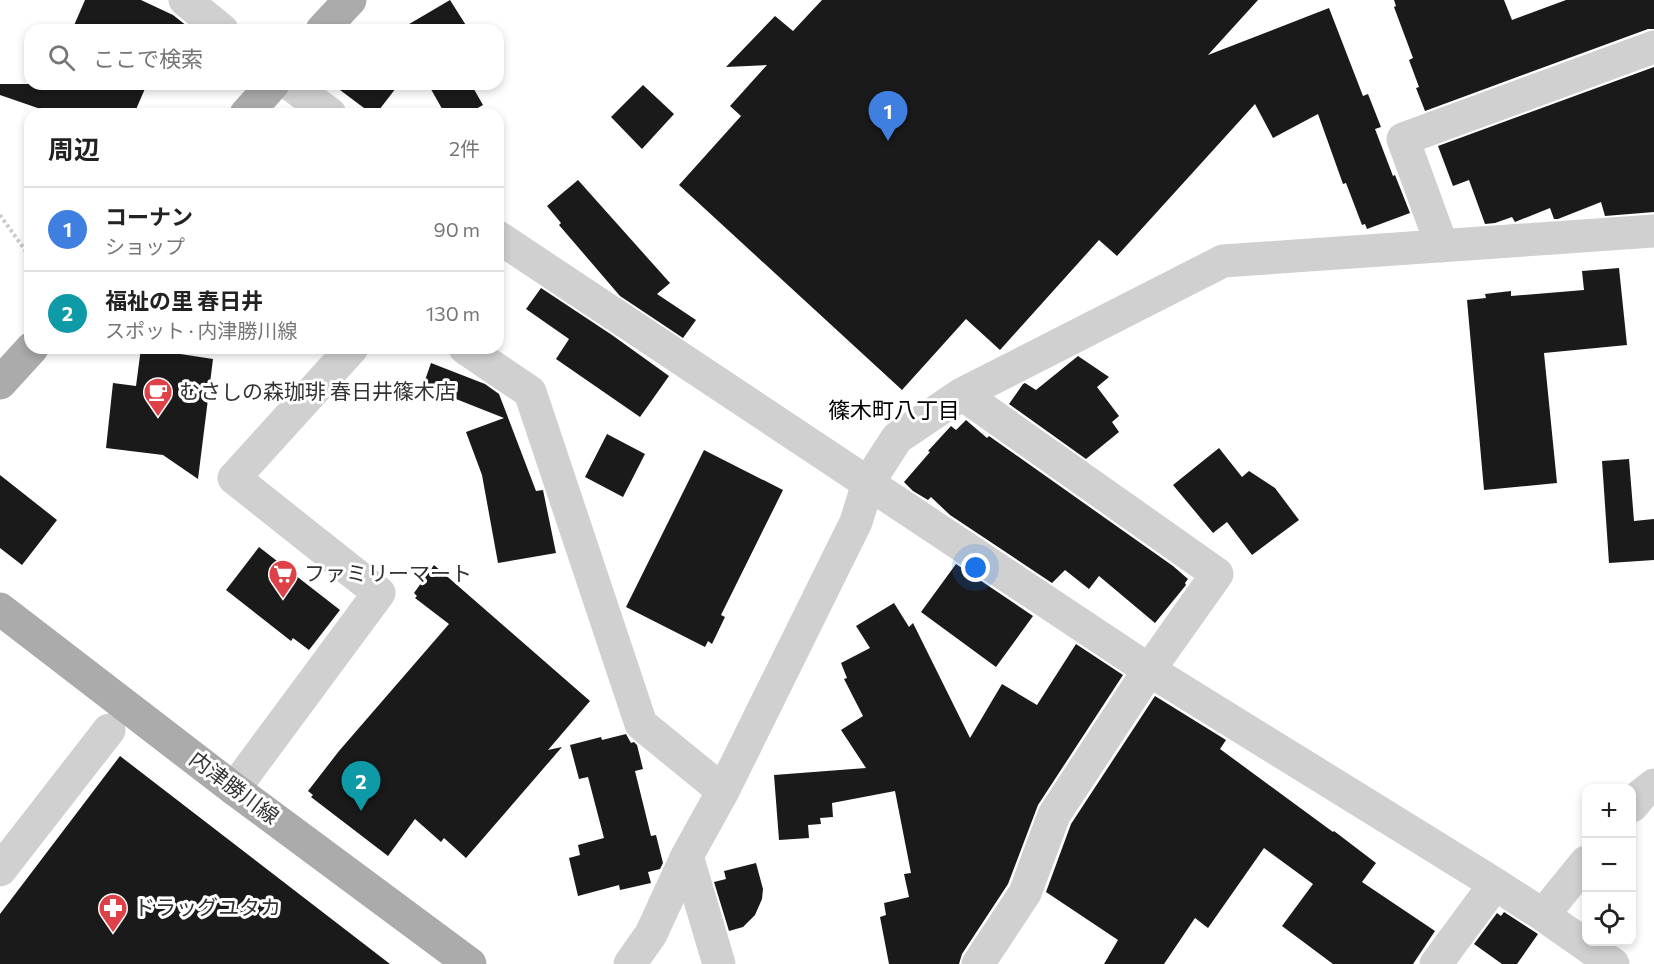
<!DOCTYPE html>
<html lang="ja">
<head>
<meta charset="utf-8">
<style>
	body { margin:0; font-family:Commissioner,"Noto Sans JP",sans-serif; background:#f6f6f6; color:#222 }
	.controls { position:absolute; right:18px; bottom:18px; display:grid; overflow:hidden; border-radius:12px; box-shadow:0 3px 9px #0003 }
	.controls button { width:54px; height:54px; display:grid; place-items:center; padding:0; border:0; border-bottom:2px solid #e0e0e0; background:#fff; color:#222; font:30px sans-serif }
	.you { position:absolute; left:976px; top:568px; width:21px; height:21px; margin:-15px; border:4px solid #fff; border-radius:50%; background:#1a73e8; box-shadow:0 0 0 9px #1a73e833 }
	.badge { display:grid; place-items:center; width:39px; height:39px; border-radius:50%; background:#111827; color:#fff; font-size:20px; font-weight:700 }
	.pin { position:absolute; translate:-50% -50px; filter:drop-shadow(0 2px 3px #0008) }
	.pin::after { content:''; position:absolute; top:32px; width:21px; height:18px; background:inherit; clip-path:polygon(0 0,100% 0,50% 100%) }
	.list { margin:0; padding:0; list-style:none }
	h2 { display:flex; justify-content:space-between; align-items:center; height:78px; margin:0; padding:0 24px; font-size:26px }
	h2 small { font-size:20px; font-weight:400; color:#767676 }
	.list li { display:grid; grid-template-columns:39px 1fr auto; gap:18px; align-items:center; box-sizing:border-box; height:84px; padding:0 24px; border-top:2px solid #e0e0e0 }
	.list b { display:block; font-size:22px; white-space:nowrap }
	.list p { margin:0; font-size:20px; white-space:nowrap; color:#767676 }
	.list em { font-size:20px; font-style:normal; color:#767676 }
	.icon { flex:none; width:33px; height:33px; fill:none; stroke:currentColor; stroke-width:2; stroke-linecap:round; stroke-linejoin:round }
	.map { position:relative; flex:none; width:1654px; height:964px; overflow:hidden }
	.search { position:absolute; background:#fff; box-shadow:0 3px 9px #0003; left:24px; top:24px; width:480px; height:66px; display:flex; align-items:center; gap:15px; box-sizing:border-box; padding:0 21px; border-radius:18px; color:#767676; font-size:22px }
	.panel { position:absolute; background:#fff; box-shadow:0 3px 9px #0003; left:24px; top:108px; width:480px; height:246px; border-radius:18px }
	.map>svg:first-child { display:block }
	.building { fill:#1a1a1a }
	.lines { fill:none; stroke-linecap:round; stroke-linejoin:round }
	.path { stroke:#cacaca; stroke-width:4; stroke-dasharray:3 3; stroke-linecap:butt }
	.minor { stroke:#d0d0d0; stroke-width:33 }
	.major { stroke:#ababab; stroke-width:33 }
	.labels { text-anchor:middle; stroke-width:6; stroke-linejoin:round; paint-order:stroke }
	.poi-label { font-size:21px; fill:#333; stroke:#fff; text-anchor:start }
	.street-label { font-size:21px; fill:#333; stroke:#fff }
	.neighbourhood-label { font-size:22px; fill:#000; stroke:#fff }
</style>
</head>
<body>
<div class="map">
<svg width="1654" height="964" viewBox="0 0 1654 964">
	<rect width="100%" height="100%" fill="#fff"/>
	<path class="building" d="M85,0H141L173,15L192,30H72Z
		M450,0L469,30H399Z
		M822,0H1258L1208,55L1329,8L1363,96L1368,94L1381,127L1375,129L1393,176L1395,175L1410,213L1367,229L1365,224L1362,225L1346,183L1343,184L1318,114L1273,138L1255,104L1117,256L1099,240L1000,350L966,319L902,390L679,185L741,116L730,106L767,65L726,67L775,16L793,31Z
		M1394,0H1504L1512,20L1566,0H1654V29H1648L1425,111L1416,88L1419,87L1409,60L1413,58L1394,7L1396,6Z
		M1654,67V212L1605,216L1601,202L1558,219H1554L1550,208L1515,222L1512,217L1495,223L1485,224L1469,180L1453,186L1438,146Z
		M0,84H147L134,114H55L0,95Z
		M332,84H399L376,114H372Z
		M428,84H471L483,105L467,114H445Z
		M643,85L674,114L642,149L611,117Z
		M578,180L670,283L657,294L696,320L683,338L620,296L559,225L561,223L547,206Z
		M1619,268L1627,345L1544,353L1557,483L1484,490L1467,300L1486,298L1485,294L1511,291V296L1584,290L1582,271Z
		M541,288L612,335L669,376L640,417L556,359L569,339L526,309Z
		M141,348L213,359L198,479L163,455L106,448L113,383L136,386Z
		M1078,356L1109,377L1097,387L1119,416L1112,422L1119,432L1086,459L1009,404L1023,384L1025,383L1036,390Z
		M431,363L485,384L499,394L536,491L543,490L556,553L498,563L482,475L466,432L504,418L423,386Z
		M966,420L987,438L989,436L1173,566L1188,579L1185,583L1186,585L1155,623L1099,576L1089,589L1065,570L1052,583L950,515L931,497L928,500L913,491L904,482L930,452L928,451L951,426L956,430Z
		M607,434L645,454L623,497L585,477Z
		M1219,448L1242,477L1249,471L1275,488L1299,520L1252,555L1227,522L1213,533L1173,485Z
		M704,450L783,490L721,615L725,617L712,644L708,641L705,647L626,607Z
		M1629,459L1634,521L1654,519V560L1609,563L1602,461Z
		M0,475L57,520L22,565L0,548Z
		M259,547L340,610L309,650L293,638L291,641L226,590Z
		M956,564L1033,616L996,667L921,612Z
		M434,565L590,701L548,750L562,747L466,858L444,838L441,842L415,819L388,856L311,797L313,795L308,791L339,751L449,624L415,598L417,596L414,593Z
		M894,603L909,627L913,623L970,738L1002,684L1037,705L1076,644L1123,675L1038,805L1008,884L962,954L959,964H889L880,917L886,915L884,903L909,897L904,874L911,873L895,791L832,803L833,817L820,818L821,824L808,825L809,838L779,840L774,775L866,768L841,730L863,716L844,679L847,678L841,663L870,648L856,626Z
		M1155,696L1226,740L1220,749L1333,832L1334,831L1376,863L1362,882L1435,931L1413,964H1333L1282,926L1313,884L1264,848L1208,928L1195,918L1164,964H1104L1118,940L1046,892L1071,824Z
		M626,734L631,743L634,742L637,745L643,769L635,771L651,836L656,835L663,863L660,869L648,872L651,883L620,890L619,885L578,896L569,858L580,855L578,845L604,838L588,777L579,779L570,745L601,737L602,740Z
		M120,756L390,964H0V914Z
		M756,863L763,889L762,899L755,915L743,927L729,931L714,882L726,879L724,871Z
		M1504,912L1538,934L1517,964H1502L1474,944L1497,913L1501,916Z"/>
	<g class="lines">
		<path class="path" d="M0,215L30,257"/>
		<path class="minor" d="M185,0L222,30
			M290,84L330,114
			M498,237L1149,670L1495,884L1543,915L1613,964
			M1442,246L1403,139L1654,47
			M465,348L530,392L641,724L723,791
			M962,394L1217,574L1149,670L1054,815L1025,893L978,964
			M234,789L379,593L234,478L352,348
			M1632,806L1641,795L1654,785
			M687,856L719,964
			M0,870L109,730
			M1543,915L1586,862
			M630,964L651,934L687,856L723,791L856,522L868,483L897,438L962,394L1223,261L1654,231
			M1436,964L1495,884"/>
		<path class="major" d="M322,30L350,0
			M246,114L273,84
			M0,383L32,348
			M0,609L234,789L470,964"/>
	</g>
	<defs>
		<g id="cafe-pin" transform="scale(1.5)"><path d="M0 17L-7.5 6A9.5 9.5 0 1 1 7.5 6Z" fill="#de4147" stroke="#fff"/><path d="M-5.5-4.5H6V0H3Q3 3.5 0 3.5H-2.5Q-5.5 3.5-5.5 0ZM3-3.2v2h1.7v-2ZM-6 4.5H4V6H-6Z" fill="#fff"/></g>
		<g id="supermarket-pin" transform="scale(1.5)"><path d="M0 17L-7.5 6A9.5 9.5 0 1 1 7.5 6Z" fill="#de4147" stroke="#fff"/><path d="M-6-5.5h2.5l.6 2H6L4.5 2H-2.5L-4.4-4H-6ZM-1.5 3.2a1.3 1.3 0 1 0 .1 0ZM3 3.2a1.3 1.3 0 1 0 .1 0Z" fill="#fff"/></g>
		<g id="pharmacy-pin" transform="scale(1.5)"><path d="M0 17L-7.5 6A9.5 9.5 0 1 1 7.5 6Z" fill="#de4147" stroke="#fff"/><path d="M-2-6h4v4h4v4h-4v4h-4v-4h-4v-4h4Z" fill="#fff"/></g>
	</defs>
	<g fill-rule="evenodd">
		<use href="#cafe-pin" x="158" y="392"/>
		<use href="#supermarket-pin" x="283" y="574"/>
		<use href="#pharmacy-pin" x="113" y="908"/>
	</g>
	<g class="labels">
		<g class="poi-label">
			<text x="179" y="399">むさしの森珈琲 春日井篠木店</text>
			<text x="304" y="581">ファミリーマート</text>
			<text x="134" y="915">ドラッグユタカ</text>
		</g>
		<g class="street-label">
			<text transform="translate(234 788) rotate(37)" y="7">内津勝川線</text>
		</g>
		<g class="neighbourhood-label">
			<text x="894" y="418">篠木町八丁目</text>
		</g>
	</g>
</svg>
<div class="controls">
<button>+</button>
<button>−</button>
<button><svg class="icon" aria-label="locate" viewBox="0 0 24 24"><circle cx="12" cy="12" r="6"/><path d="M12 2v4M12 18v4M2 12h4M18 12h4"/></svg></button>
</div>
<div class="you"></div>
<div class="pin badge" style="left:888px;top:141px;background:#3f7fe0">1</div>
<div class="pin badge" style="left:361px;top:811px;background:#0f9aa8">2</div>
<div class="search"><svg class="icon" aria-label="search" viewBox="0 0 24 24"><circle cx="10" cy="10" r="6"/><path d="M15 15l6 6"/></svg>ここで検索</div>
<section class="panel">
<h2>周辺<small>2件</small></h2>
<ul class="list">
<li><span class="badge" style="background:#3f7fe0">1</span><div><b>コーナン</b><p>ショップ</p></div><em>90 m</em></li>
<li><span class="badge" style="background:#0f9aa8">2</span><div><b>福祉の里 春日井</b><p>スポット · 内津勝川線</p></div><em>130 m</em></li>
</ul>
</section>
</div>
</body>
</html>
